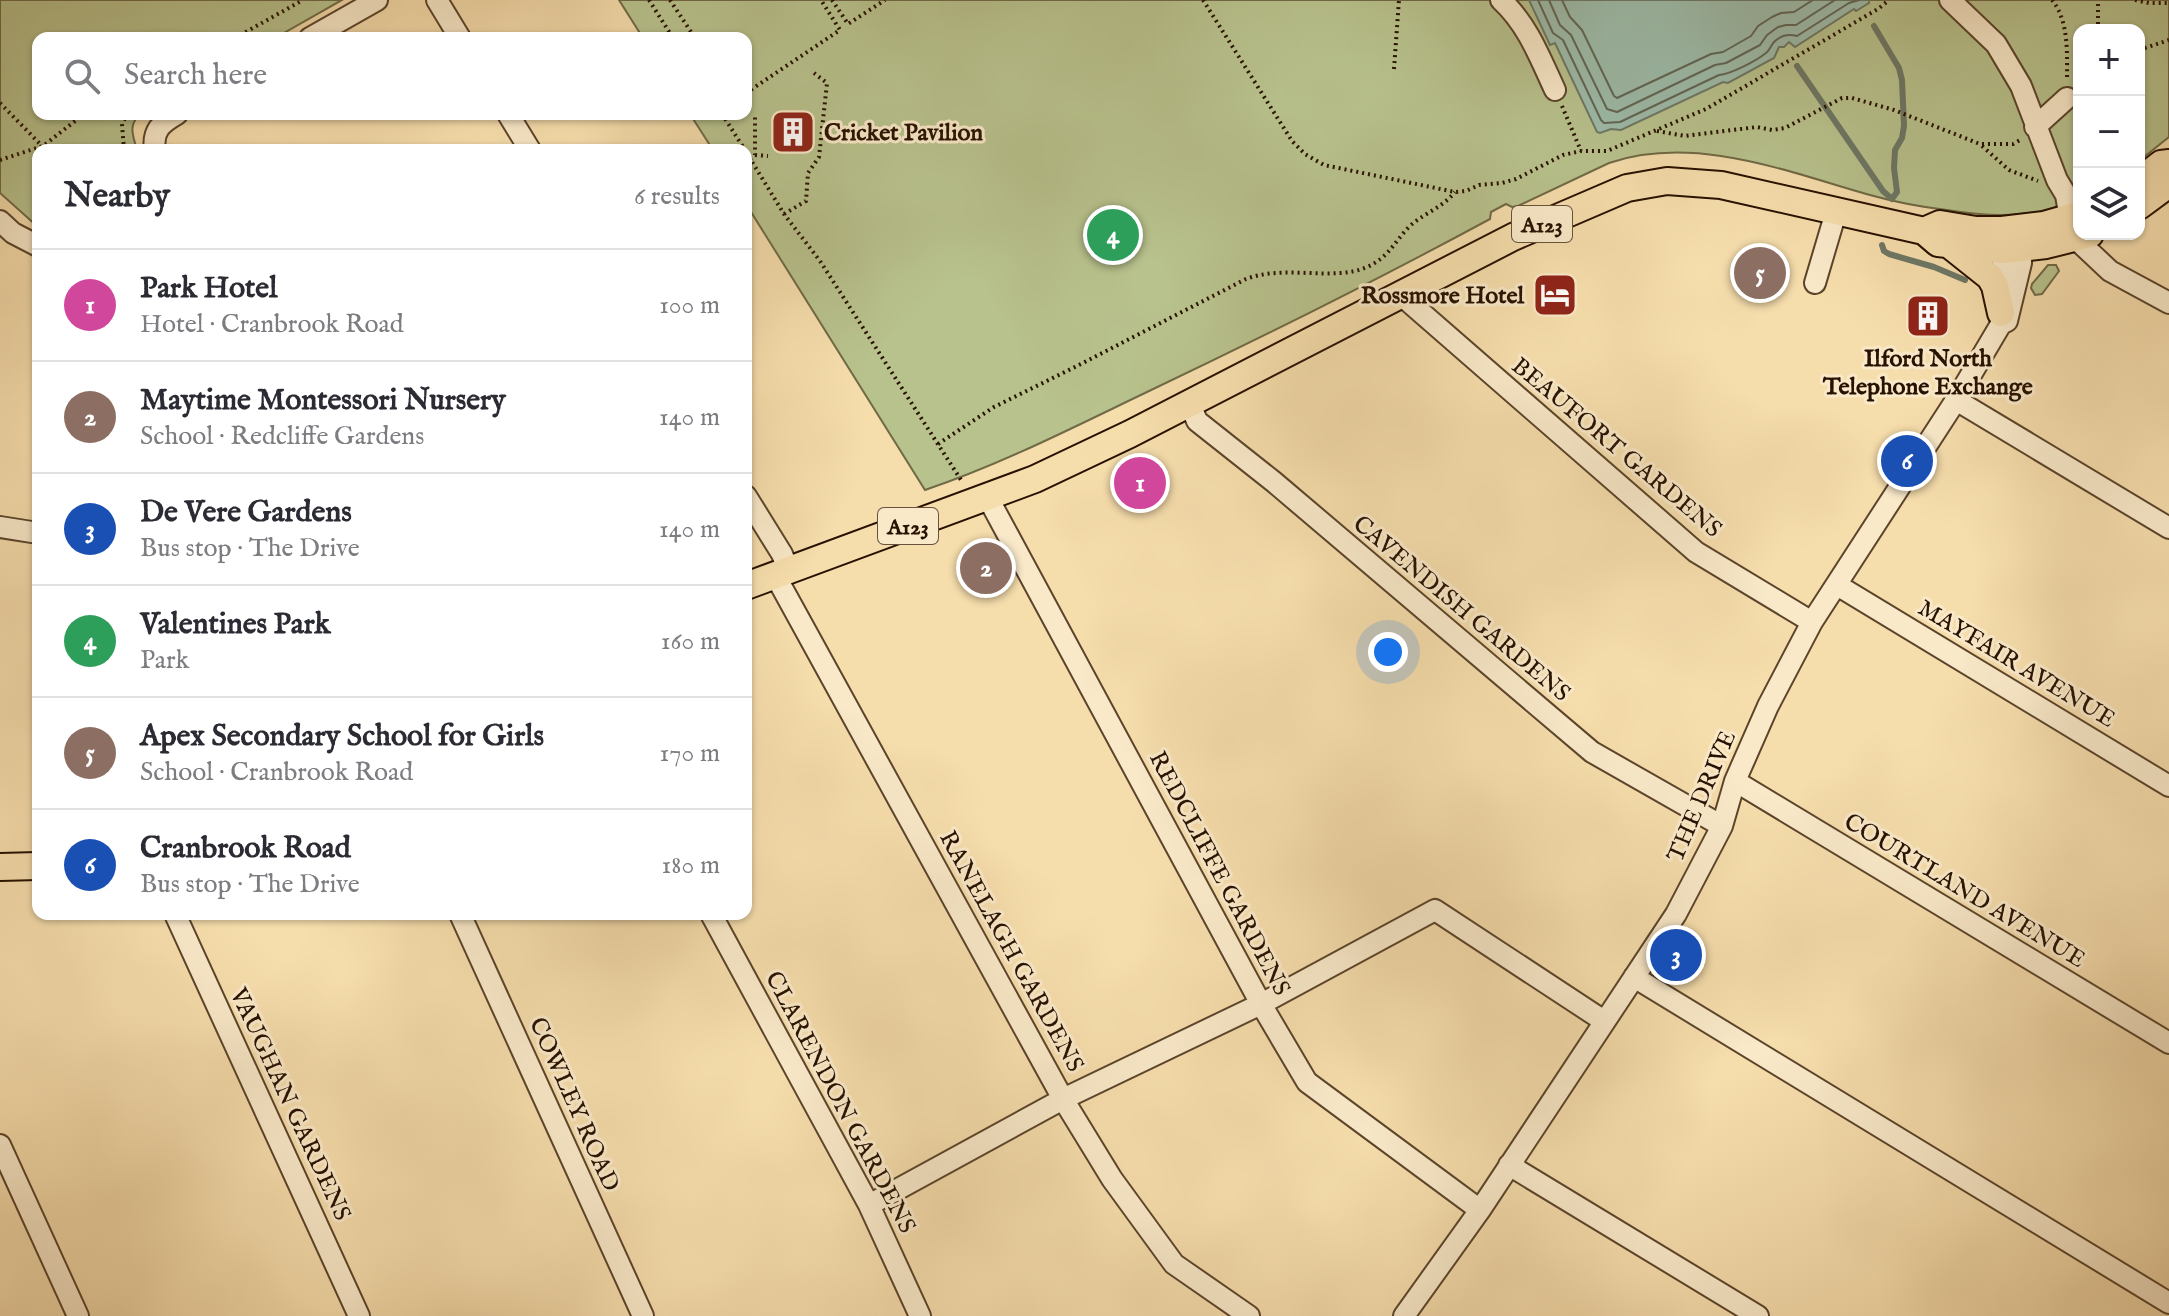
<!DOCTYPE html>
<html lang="en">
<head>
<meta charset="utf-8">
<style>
	body { margin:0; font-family:"IM FELL English",serif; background:#f7f7f7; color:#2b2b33 }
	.controls { position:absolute; right:24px; top:24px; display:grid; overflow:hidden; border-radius:16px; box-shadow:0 2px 6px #0004 }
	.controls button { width:72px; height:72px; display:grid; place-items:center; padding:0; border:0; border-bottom:2px solid #e1e1e2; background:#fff; color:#2b2b33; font:40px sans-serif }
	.you { position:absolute; left:1388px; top:652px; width:28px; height:28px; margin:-20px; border:6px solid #fff; border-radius:50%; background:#1a73e8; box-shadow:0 0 0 12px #1a73e833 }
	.badge { display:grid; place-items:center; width:52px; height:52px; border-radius:50%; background:#8f2418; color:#fff; font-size:26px; font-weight:700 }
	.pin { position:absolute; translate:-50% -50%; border:4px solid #fff; box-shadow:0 2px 8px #0006 }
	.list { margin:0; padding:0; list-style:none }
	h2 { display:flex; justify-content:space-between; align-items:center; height:104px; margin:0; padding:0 32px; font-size:34px }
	h2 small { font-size:26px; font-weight:400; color:#7c7c81 }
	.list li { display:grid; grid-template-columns:52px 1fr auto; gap:24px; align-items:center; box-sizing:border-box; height:112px; padding:0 32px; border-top:2px solid #e1e1e2 }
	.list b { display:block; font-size:30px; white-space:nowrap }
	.list p { margin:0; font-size:26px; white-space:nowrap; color:#7c7c81 }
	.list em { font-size:26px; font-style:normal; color:#7c7c81 }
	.icon { flex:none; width:44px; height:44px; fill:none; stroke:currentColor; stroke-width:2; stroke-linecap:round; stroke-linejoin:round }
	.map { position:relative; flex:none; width:2169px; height:1316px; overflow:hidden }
	.search { position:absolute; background:#fff; box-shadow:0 2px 6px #0004; left:32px; top:32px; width:720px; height:88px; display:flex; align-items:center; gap:20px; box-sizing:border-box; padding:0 28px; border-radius:16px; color:#7c7c81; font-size:30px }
	.panel { position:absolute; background:#fff; box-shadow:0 2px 6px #0004; left:32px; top:144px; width:720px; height:776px; border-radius:16px }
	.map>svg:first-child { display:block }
	.green { fill:#b8c28d; stroke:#706a46; stroke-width:2 }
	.water { fill:#9dbcaa; stroke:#6e7866; stroke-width:2 }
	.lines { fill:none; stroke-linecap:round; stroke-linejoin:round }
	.shore { stroke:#626655; stroke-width:2 }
	.stream { stroke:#6e7866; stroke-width:6 }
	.minor-casing { stroke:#5b442b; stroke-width:24 }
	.major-casing { stroke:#271100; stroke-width:30 }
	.path { stroke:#271100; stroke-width:4; stroke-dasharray:2 4; stroke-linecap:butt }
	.minor { stroke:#f9e9c9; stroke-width:20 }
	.major { stroke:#f6ddac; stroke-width:26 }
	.labels { text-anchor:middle; stroke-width:6; stroke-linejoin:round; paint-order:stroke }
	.shield { fill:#f9e9c9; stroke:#66523c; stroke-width:2 }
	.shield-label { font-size:22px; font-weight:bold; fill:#271100 }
	.poi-label { font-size:24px; font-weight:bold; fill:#271100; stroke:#f9e9c9; text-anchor:start }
	.street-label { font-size:24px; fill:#271100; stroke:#f9e9c9 }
</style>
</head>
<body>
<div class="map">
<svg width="2169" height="1316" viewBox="0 0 2169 1316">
	<rect width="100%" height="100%" fill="#f6ddac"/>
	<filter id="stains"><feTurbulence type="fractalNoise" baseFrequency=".0025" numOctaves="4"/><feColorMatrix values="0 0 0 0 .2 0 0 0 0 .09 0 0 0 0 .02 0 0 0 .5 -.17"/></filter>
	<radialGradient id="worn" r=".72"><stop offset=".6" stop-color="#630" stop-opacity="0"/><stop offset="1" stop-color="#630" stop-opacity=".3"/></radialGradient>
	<path class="green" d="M0,0H342L275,38H38V114H142C127,123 133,136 137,150H38V227L0,193Z
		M619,0H2169V137L2139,161V30H2079V194L2074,191C2068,196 2062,203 2056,207C2047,213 2031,212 2020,214C1996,217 1972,214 1947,210C1921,207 1895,202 1870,195C1788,172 1695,134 1609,163L1518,206L1512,207L1506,204L1491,212L1490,219C1377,280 1263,337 1147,392C1074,427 1002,464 925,490L746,204V150H713L690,114H746V38H643Z
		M2048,265H2056L2059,271L2042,294L2035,295L2031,288L2032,284Z"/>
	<path class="water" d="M1529,0H1869V3L1856,11L1854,9L1795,47L1789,42L1784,47H1779L1774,58L1728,83L1723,82L1621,130L1611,129L1600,133L1597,132L1555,43L1550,45Z"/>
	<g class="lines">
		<path class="shore" d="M1538,0L1553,33L1563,40L1601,120L1604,123L1620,122L1719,75C1731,74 1756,61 1766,53C1770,50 1771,45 1774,42C1781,35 1789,34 1797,36L1849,3L1859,0
			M1549,0L1560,25L1571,35L1607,109L1617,112L1715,65L1726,63L1760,45L1767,35L1778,27L1786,25H1796L1835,0
			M1562,0L1570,17L1582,30L1614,96L1617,98L1711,54L1723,52L1751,36L1758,26L1772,17L1781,13L1794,12L1813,0"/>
		<path class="stream" d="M1797,66L1883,191L1892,199L1897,192L1894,168L1895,150L1902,138L1904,126L1902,80L1899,68L1874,26
			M1882,245L1884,251L1889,254L1934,267L1965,280"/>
		<g class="minor-casing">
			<path id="minor" d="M437,0L460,38
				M1501,0C1528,25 1540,58 1555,90
				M1950,0L1996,44L2021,86L2057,180L2066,195L2070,219L2076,239L2110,271L2169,303
				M310,38L377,0
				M508,114L530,150
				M2035,127L2067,98
				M155,150C152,131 161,123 177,114
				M0,221L13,233L38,246
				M1815,283L1836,212
				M1401,295L1696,552L1812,622
				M2002,301L2003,237
				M1956,400L2169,528
				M1190,404L1197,421L1274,482L1592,752L1722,826
				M746,496L782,554L788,569
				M988,498L1261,1004L1307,1082L1480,1210
				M0,527L38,533
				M775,575L1063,1099L1112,1179L1174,1264L1249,1316
				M1837,585L2169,786
				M1735,781L2169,1043
				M175,914L359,1316
				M460,914L643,1316
				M711,914L869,1205L920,1316
				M1634,977L2169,1303
				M0,1145L78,1316
				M1509,1165L1758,1316
				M869,1205L1063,1099L1261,1004L1435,910L1604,1021
				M1404,1316L1480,1210L1676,914L1722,826L1735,781L1768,706L1812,622L1956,400L2001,324L2007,321L2021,263L2022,235"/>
		</g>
		<g class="major-casing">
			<path id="major" d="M2139,181L2161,164L2169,163
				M2139,206L2169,184
				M1924,231L1940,224L1976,230H2002L2044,225L2079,215
				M1951,246L1990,277L1995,286L2001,313
				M746,586L1035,479L1130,434L1513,237L1627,188L1667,181L1721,185L1924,231L1938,243L2003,250L2046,245L2090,234
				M0,867L38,866"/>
		</g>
		<path class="path" d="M649,0L673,38
			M670,0L695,38
			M832,0L848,24L885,0
			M1203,0L1292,141L1305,154L1324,165L1455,192L1466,191L1479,185L1502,183L1516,179L1563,155L1581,151H1607L1706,109L1878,9L1889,0
			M2052,0C2069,21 2067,53 2067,79
			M2135,0L2149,3H2169
			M2098,30V0
			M235,38L303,0
			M2139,50L2169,40
			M1394,69L1399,0
			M746,93L840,30L821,0
			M0,103L46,150
			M1562,106L1581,151
			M722,114L745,150
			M1657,131L1685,136L1757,127L1772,130L1785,128L1842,98H1852L1894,110L1980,144H2013L2022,139
			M1982,146L2009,170L2038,181
			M124,150L122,124L127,114
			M746,152L784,214L820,261L961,480
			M755,155L768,156
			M750,159L755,155V116
			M0,160L43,146L84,114
			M784,214L806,201L808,173L819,157L827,83L814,73
			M2115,234L2117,237
			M938,444L994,407L1075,367L1246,279C1286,264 1333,282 1367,267C1390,257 1395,240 1411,225C1425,213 1443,207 1455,192"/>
		<use href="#minor" class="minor"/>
		<use href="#major" class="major"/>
	</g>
	<defs>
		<g id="building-square" transform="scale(2.3)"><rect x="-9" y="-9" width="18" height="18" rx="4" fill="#8f2418" stroke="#f9e9c9"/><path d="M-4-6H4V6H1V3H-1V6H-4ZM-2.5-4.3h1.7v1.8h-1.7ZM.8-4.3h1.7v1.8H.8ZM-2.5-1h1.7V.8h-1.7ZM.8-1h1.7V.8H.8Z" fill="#fff"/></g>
		<g id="hotel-square" transform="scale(2.3)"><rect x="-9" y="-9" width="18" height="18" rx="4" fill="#8f2418" stroke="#f9e9c9"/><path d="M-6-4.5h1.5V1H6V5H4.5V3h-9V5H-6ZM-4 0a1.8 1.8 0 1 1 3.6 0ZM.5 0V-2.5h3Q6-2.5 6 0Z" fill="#fff"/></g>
	</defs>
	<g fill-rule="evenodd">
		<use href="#building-square" x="793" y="132"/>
		<use href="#hotel-square" x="1555" y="295"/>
		<use href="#building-square" x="1928" y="316"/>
	</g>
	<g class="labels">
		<g class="shield">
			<rect x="1512" y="206" width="60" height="36" rx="6"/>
			<rect x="878" y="508" width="60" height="36" rx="6"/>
		</g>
		<g class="shield-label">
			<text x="1542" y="232">A123</text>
			<text x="908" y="534">A123</text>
		</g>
		<g class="poi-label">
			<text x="824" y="140">Cricket Pavilion</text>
			<text x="1524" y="303" text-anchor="end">Rossmore Hotel</text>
			<text x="1928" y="366" text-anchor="middle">Ilford North<tspan x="1928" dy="28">Telephone Exchange</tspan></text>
		</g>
		<g class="street-label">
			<text transform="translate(1617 447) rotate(40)" y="8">BEAUFORT GARDENS</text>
			<text transform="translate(1462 608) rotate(40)" y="8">CAVENDISH GARDENS</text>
			<text transform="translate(2017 663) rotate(31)" y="8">MAYFAIR AVENUE</text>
			<text transform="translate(1701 796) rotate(-67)" y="8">THE DRIVE</text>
			<text transform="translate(1220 873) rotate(62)" y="8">REDCLIFFE GARDENS</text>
			<text transform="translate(1965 890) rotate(31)" y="8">COURTLAND AVENUE</text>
			<text transform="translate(1012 951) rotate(61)" y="8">RANELAGH GARDENS</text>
			<text transform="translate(841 1102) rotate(62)" y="8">CLARENDON GARDENS</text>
			<text transform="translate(291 1104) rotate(65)" y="8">VAUGHAN GARDENS</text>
			<text transform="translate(575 1104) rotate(66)" y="8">COWLEY ROAD</text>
		</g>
	</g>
	<rect width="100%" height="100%" filter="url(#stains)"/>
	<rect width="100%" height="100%" fill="url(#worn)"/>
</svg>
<div class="controls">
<button>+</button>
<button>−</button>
<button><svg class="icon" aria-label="layers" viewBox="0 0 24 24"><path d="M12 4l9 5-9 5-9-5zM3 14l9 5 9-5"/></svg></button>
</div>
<div class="you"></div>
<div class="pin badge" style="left:1140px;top:483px;background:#d1479c">1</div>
<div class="pin badge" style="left:986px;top:568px;background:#8d6e63">2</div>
<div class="pin badge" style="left:1676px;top:955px;background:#1a4fb4">3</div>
<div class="pin badge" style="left:1113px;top:235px;background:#2e9e5b">4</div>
<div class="pin badge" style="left:1760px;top:273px;background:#8d6e63">5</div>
<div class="pin badge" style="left:1907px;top:461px;background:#1a4fb4">6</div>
<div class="search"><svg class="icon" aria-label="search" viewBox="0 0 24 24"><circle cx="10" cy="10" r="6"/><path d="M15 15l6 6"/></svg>Search here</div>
<section class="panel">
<h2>Nearby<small>6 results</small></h2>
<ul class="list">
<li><span class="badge" style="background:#d1479c">1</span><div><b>Park Hotel</b><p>Hotel · Cranbrook Road</p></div><em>100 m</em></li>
<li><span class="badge" style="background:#8d6e63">2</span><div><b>Maytime Montessori Nursery</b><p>School · Redcliffe Gardens</p></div><em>140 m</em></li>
<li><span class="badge" style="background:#1a4fb4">3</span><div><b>De Vere Gardens</b><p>Bus stop · The Drive</p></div><em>140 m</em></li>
<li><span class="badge" style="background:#2e9e5b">4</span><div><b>Valentines Park</b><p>Park</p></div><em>160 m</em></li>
<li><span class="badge" style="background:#8d6e63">5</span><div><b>Apex Secondary School for Girls</b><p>School · Cranbrook Road</p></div><em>170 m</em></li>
<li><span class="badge" style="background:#1a4fb4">6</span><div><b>Cranbrook Road</b><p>Bus stop · The Drive</p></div><em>180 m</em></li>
</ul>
</section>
</div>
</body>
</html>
